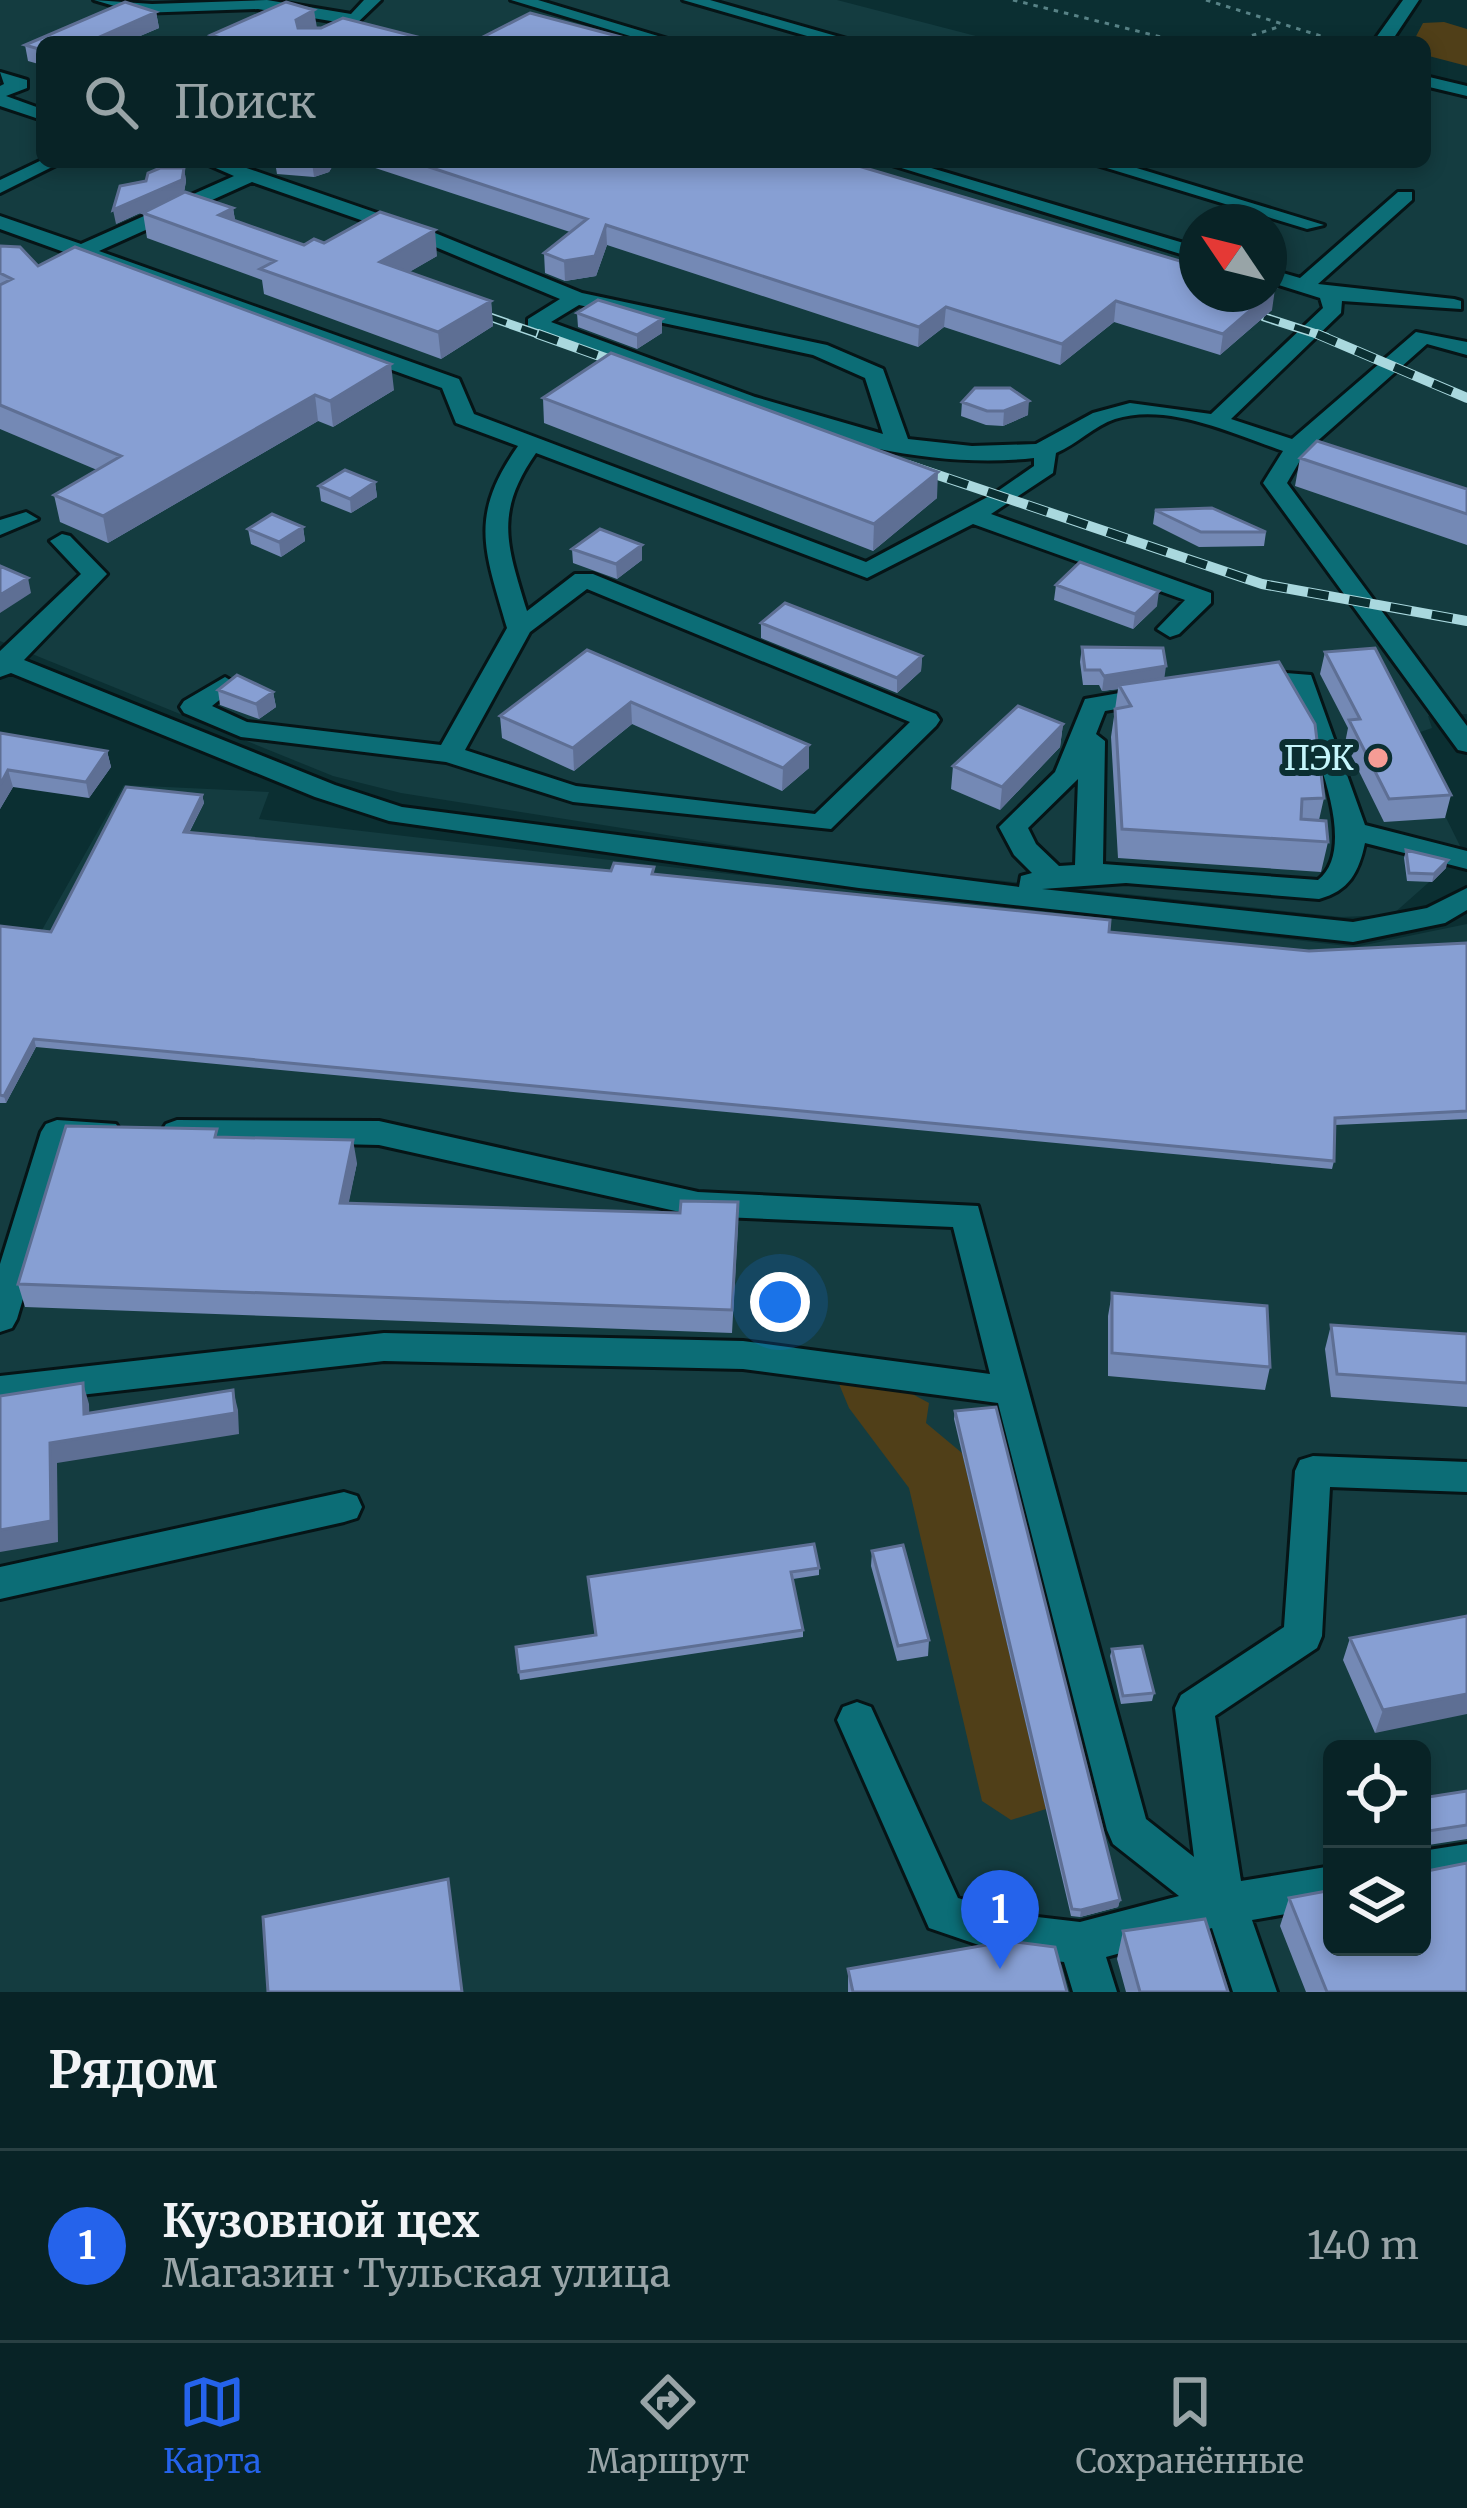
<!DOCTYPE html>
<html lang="ru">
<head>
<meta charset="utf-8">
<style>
	body { margin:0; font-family:Merriweather,serif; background:#112b2e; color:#f1f3f6 }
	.controls { position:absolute; right:36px; bottom:36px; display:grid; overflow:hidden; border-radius:18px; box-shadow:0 6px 18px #0003 }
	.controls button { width:108px; height:108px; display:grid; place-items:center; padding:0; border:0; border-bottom:3px solid #294043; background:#082326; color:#f1f3f6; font:60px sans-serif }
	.compass { position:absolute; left:1179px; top:204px; width:108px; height:108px; border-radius:50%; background:#082326; box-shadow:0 6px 18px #0003; rotate:305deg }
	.you { position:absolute; left:780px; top:1302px; width:42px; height:42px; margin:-30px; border:9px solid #fff; border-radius:50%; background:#1a73e8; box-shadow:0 0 0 18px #1a73e833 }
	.badge { display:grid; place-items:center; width:78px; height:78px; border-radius:50%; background:#2563eb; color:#fff; font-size:39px; font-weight:700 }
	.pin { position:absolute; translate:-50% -99px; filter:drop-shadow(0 3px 6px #0008) }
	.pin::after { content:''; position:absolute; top:63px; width:42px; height:36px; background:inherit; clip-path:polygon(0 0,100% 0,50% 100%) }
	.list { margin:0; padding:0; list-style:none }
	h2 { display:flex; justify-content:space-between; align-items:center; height:156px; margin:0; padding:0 48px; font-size:51px }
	h2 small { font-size:39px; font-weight:400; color:#98a4a7 }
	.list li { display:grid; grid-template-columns:78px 1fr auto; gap:36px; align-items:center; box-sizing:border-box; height:192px; padding:0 48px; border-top:3px solid #294043 }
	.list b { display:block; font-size:45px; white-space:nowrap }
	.list p { margin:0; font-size:39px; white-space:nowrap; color:#98a4a7 }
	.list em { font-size:39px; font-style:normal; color:#98a4a7 }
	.icon { flex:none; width:66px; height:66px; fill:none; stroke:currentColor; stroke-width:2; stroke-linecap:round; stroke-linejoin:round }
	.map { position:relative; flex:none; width:1467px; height:1992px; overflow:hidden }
	.search { position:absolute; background:#082326; box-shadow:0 6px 18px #0003; left:36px; right:36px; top:36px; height:132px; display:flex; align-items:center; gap:30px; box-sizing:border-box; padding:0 42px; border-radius:18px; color:#98a4a7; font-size:45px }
	.sheet { height:348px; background:#082326 }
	nav { display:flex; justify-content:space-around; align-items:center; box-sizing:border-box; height:168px; border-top:3px solid #294043; background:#082326; font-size:33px; color:#98a4a7 }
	nav a { display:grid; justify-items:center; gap:6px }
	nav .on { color:#2563eb }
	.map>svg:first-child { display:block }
	.built { fill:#143c40; fill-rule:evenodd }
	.green { fill:#503f18 }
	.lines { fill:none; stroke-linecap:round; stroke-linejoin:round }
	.minor-casing { stroke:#061416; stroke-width:6 }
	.path { stroke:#588286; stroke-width:3; stroke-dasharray:4.5 6; stroke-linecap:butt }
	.minor { fill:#0c6d76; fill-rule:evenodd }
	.rail-far1-casing { stroke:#a9d8de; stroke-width:9 }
	.rail-casing { stroke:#a9d8de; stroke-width:10 }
	.rail-far1 { stroke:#0b2f32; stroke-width:6; stroke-dasharray:16; stroke-linecap:butt }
	.rail { stroke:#0b2f32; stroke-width:8; stroke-dasharray:21; stroke-linecap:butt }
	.wall { fill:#7489b5 }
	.shaded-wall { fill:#5e6f94 }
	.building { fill:#879fd3; stroke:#5e6f94; stroke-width:3 }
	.poi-dot { fill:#f59c95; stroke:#0b2f32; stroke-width:4.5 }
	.labels { text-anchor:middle; stroke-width:12; stroke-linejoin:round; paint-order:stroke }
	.poi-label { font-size:33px; fill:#c5f6fc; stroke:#0b2f32; text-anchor:end }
</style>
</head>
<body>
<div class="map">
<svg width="1467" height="1992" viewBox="0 0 1467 1992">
	<rect width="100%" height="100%" fill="#0b2f32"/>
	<path class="built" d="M0,0H837L999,42H42V162H1425V87L1467,98V714L1428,716L1432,728L1406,737L1463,852L1392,915L1341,917L855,865L401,793L333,776L0,641ZM1197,222H1269V294H1197Z
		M124,785L269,792L259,819L1355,947L1467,924V1992H0V925L42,930ZM1332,1749H1422V1947H1332Z"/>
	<path class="green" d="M1444,22L1467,29V66L1425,55V42H1413L1423,23Z
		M839,1384L903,1389L929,1403L926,1423L962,1453L1046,1809L1011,1820L982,1801L909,1488L849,1408Z"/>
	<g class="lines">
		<g class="minor-casing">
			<path id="minor" d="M94,0L152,4L267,0L351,14L364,0H381L355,25L258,9L138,13Z
				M511,0H538L678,42H650Z
				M683,0H710L857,42H828Z
				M1403,0H1419L1391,42H1373Z
				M0,72L27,80V88L6,96L42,109V120L0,106V86L4,84Z
				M1425,76L1467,86V96L1425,86Z
				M42,160L62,162L0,193V180Z
				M202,162H229L435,233L582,293L827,345L883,369L908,439L972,446L1036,444L1093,413L1130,403L1211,414L1323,308L1320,298L1269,282V269L1300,278L1398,192H1412V200L1318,284L1454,299L1461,301V309L1342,301L1341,313L1231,419L1292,439L1416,332L1467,342V355L1427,344L1305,452L1287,483L1467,726V752L1458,750L1263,483L1283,451C1234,434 1167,402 1115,419C1094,426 1077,444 1056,453L1053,473L991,514L1211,593V603L1179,634L1170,637L1157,629L1185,600L973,524L867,578L536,453C494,513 507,545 527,611L575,574H593L936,714L940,720L936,726L831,829L573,802L446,762L241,737L184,713L180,707L184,701L225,677L238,685L212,706L247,722L441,745L507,628C485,551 468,517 518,446L456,423L442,388L0,229V216L81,244L234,176ZM252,182L421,241L560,299L528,319V327C681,385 866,477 1034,458V466L995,493L866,562L474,414L459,379L99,251ZM579,305L813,355L865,378L883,434L755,397L551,322ZM587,589L910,722L815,814L576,786L465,750L530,632Z
				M882,162H911L1197,247V259Z
				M1087,162H1117L1324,225L1307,229Z
				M26,512L38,519L0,535V520Z
				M62,534L70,536L107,574L24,660L335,785L402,807L1019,887L1021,876L1032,873L1014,855L999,827L1055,772L1085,699L1154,687L1163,689L1167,695L1163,701L1105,711L1096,734L1105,741L1103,864L1318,880C1363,845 1306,732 1292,687L1248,686L1235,678L1248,670L1311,675L1365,825L1467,851V869L1365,843C1359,872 1349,891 1319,899L1126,883L1042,889L1353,922L1427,908L1467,888V910L1445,923L1353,942L859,888L389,821L315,797L11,673L0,677V651L81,574L50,541ZM1078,779L1075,865L1059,866L1036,844L1028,828Z
				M57,1120L116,1124L121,1132L116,1140L69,1144L17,1319L12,1328L0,1332V1264L41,1132L46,1124Z
				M177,1120L379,1121L698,1192L978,1206L1146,1819L1194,1857L1175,1708L1181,1695L1284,1627L1295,1471L1300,1460L1313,1456L1467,1462V1492L1330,1487L1322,1636L1317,1648L1215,1716L1241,1881L1332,1866V1906L1252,1920L1277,1992H1233L1212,1928L1106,1957L1117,1992H1073L1064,1962L1011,1956L929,1928L837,1720L843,1707L857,1702L871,1707L958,1898L1011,1914L1080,1922L1179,1896L1113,1844L1107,1830L998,1403L743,1369L384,1361L0,1404V1376L384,1333L743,1341L990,1374L953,1227L698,1216L379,1145L166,1140L161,1132L166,1124Z
				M344,1492L357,1496L362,1507L357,1518L344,1522L0,1599V1567Z
				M1467,1844V1884L1422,1891V1851Z"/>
		</g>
		<path class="path" d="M1013,0L1181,42
			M1206,0L1340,42
			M1232,42L1278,27"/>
		<use href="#minor" class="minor"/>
		<g class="rail-far1-casing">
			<path id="rail-far1" d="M461,307L547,337
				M1264,317L1326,337"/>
		</g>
		<g class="rail-casing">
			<path id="rail" d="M538,334L636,369
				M1317,334L1467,398
				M908,465L1262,584L1467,621"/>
		</g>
		<use href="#rail-far1" class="rail-far1"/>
		<use href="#rail" class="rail"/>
	</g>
	<path class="wall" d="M125,2L156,12L159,28L126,42H42V65L28,61L25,45Z
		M316,28L437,42H212L211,35Z
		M275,162H335L329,172L314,177L277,174Z
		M357,162H845L1272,310L1220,355L1114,322L1060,365L944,327L918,347L607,245L596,276L565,281L545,273L544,253L570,232Z
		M184,168L186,181L184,192L233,208L235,220L304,245L324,243L437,256L409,272L491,301L493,326L441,359L264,294L262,280L147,238L143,213L162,203L116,224L146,181Z
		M0,246L38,266L394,390L333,427L318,421L108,543L60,522L54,495L97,470L0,429Z
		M577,313L662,333L637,349L578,327Z
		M543,398L937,498L873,551L544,423Z
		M962,402L1028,415L1003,426L986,425L961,416Z
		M1300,458L1467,489V545L1295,486Z
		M375,482L377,497L351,513L321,501L319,486Z
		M1155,510L1266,532L1264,546L1199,547L1153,524Z
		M303,527L305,541L281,557L251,544L248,529Z
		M642,545V560L617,579L573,563L572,549Z
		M1056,585L1157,606L1133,629L1054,600Z
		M761,623L922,656L921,671L897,693L761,638Z
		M1082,647L1164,679L1324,798L1319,820L1328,842L1321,872L1118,858L1111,737L1118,689L1102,691L1099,685H1083L1080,662Z
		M587,650L809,745V768L782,791L632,724L574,771L502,738L500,716Z
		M1325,652L1451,795L1445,818L1384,822L1345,743L1348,728L1320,674Z
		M218,690L273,692L276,707L259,719L220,705Z
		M1063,724L1060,747L1000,810L951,789L953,766Z
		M0,733L107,751L111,767L89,798L13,787L0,809Z
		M202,795L204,803L189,833L654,874L1109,932L1309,951L1467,943V1119L1335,1125L1334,1161L1332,1169L36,1047L6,1103H0V926L51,932Z
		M1406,850L1446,868L1432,882L1407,881L1404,858Z
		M219,1137L357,1163L348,1204L738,1225L732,1333L25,1307L18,1284Z
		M1112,1293L1270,1367L1265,1390L1108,1376V1316Z
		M1331,1325L1467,1334V1407L1331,1397L1325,1349Z
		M955,1411L1120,1900L1118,1907L1080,1917L1071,1916L954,1419Z
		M872,1551L929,1640L928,1656L897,1661L871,1566Z
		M819,1568V1575L793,1579L803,1630V1637L520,1680L516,1647L595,1635L588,1577Z
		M1467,1616L1375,1733L1343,1660L1350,1638Z
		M1112,1649L1154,1693L1152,1701L1121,1704L1110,1656Z
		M1467,1791V1839L1422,1846V1798Z
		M1289,1898L1467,1992H1306L1280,1926Z
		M1123,1931L1228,1992H1126L1117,1959Z
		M848,1969L1067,1992H848Z"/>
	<path class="shaded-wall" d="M314,10L317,28L298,38L296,20Z
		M156,12L159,28L126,42H88Z
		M312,162H335L329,172L314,177Z
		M184,168L186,181L184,193L116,224L113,210Z
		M233,208L237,233L219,215Z
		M606,225L607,245L596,276L565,281L564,261Z
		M435,230L437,256L382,288L380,262Z
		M1275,289L1272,310L1220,355L1223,334Z
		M491,301L493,326L441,359L438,332Z
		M1116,301L1114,322L1060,365L1062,344Z
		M946,307L944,327L918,347L919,327Z
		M662,319V333L637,349V335Z
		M391,364L394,390L333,427L330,401Z
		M315,395L318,421L108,543L103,516Z
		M1029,401L1028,415L1003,426L1004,411Z
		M938,472L937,498L873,551L874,524Z
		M375,482L377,497L351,513L350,499Z
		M303,527L305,541L281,557L279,542Z
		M642,545V560L617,579L616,564Z
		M28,578L31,593L0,613V595Z
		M1159,591L1157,606L1133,629L1135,614Z
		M922,656L921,671L897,693V678Z
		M1166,666L1164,681L1119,685L1118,689L1102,691L1104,676Z
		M273,692L276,707L259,719L256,704Z
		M631,702L632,724L574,771L573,748Z
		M1063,724L1060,747L1000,810L1002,787Z
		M809,745V768L782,791L783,768Z
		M107,751L111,767L89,798L86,782Z
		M8,770L13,787L0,809V785Z
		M202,795L204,803L185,840L184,832Z
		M1448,860L1446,868L1432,882L1434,874Z
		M34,1039L36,1047L6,1103L4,1096Z
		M353,1140L357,1163L344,1226L340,1203Z
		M83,1383L89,1404L90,1435L84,1414Z
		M233,1390L238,1410L239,1434L57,1463L58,1542L0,1552V1530L50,1443Z
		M1467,1694V1714L1375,1733L1383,1710Z
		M1120,1900L1118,1907L1080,1917L1081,1910Z"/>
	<path class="building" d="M125,2L156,12L88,42H42V50L25,45Z
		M286,2L314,10L296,20L298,28H321L343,18L437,42H233L211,35Z
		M530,13L640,42H473Z
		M414,162H845L1197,266V294H1269V288L1275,289L1223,334L1116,301L1062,344L946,307L919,327L606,225L595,256L564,261L544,253L587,219Z
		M160,168H184L182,180L113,210L120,186L146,181L148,173Z
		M185,192L233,208L219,215L304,245L314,239L324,243L380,212L435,230L380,262L491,301L438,332L260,269L275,261L143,213Z
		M0,246L20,247L38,266L75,247L391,364L330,401L315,395L103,516L54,495L121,456L0,405V285L12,279L0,273Z
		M598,300L662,319L637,335L577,313Z
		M611,353L938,472L874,524L543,398Z
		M975,388H1010L1029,401L1004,411H987L962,402Z
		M1317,441L1467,489V514L1300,458Z
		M345,470L375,482L350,499L319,486Z
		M1212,508L1266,532H1201L1155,510Z
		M272,514L303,527L279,542L248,529Z
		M600,529L642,545L616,564L572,549Z
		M1080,562L1159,591L1135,614L1056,585Z
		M0,566L28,578L0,595Z
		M785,603L922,656L897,678L761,623Z
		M1082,647L1163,648L1166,666L1104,676L1100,670H1085Z
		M1375,648L1451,795L1389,799L1349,720L1360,719L1325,652Z
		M587,650L809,745L783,768L631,702L573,748L500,716Z
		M1279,662L1315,724L1324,798L1302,799L1301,819L1326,821L1328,842L1122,829L1115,709L1131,706L1119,685Z
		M237,675L273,692L256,704L218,690Z
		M1018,706L1063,724L1002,787L953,766Z
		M0,733L107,751L86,782L8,770L0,785Z
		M126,787L202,795L184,832L611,871L614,863L654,867L652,874L1110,920L1109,932L1309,951L1467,943V1111L1335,1118L1334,1161L34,1039L4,1096L0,1095V926L51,932Z
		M1406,850L1448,860L1434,874L1409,873Z
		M66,1126L217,1129L215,1137L353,1140L340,1203L680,1213L681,1201L738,1202L732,1310L18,1284Z
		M1112,1293L1267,1306L1270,1367L1112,1353Z
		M1331,1325L1467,1334V1383L1337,1374Z
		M83,1383L84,1414L233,1390L235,1413L50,1443L51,1521L0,1530V1396Z
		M996,1407L1120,1900L1081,1910L1072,1909L955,1411Z
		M814,1544L819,1568L791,1572L803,1630L519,1672L516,1647L596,1635L588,1577Z
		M903,1545L929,1640L898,1646L872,1551Z
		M1467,1616V1694L1383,1710L1350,1638Z
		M1142,1646L1154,1693L1123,1696L1112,1649Z
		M1467,1791V1825L1422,1832V1798Z
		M1467,1863V1992H1327L1289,1898L1332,1890V1947H1422V1872Z
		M448,1879L462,1992H268L263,1917Z
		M1205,1919L1228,1992H1140L1123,1931Z
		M1009,1941L1055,1947L1067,1992H853L848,1969Z"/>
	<circle class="poi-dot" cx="1378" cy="758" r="12"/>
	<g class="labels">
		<g class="poi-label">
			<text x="1354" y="770">ПЭК</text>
		</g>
	</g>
</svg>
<div class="controls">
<button><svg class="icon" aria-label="locate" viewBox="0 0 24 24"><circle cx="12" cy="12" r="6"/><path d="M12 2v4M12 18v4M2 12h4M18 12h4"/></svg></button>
<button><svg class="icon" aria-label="layers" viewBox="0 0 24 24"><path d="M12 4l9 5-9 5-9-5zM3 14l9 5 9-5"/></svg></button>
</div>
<svg class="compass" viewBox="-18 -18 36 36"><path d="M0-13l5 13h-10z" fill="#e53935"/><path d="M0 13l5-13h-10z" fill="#98a4a7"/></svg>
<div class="you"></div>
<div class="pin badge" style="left:1000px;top:1969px">1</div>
<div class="search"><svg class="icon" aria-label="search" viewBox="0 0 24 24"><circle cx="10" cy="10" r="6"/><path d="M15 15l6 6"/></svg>Поиск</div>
</div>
<section class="sheet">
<h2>Рядом<small></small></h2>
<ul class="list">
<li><span class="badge">1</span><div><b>Кузовной цех</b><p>Магазин · Тульская улица</p></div><em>140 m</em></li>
</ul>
</section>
<nav>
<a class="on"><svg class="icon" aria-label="map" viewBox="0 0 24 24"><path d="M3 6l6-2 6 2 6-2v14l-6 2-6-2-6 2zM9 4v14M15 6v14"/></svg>Карта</a>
<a><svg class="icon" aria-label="directions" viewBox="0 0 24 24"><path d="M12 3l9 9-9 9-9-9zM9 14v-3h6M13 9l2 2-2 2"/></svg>Маршрут</a>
<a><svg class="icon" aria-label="saved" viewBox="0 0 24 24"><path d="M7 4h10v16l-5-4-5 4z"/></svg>Сохранённые</a>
</nav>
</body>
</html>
